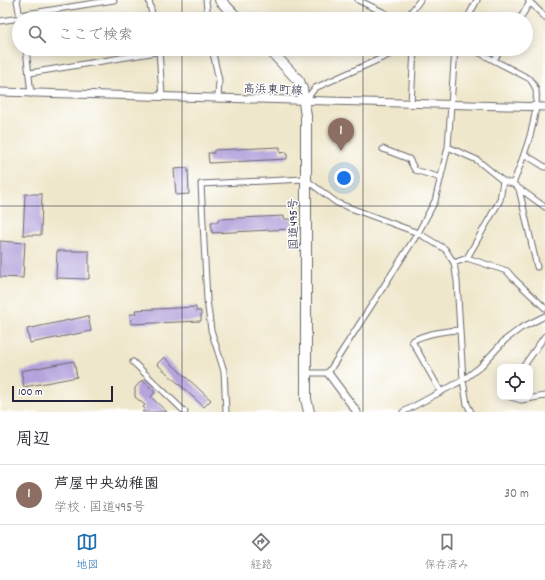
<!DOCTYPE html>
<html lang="ja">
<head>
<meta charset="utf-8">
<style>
	body { margin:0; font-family:Dekko,"Klee One",sans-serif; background:#f2f2f3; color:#2b2b33 }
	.controls { position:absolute; right:12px; bottom:12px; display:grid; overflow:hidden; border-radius:8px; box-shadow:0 2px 10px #0003 }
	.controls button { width:36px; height:36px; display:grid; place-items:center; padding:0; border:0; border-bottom:1px solid #e1e1e2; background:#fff; color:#2b2b33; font:20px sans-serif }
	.scale { position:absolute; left:12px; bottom:10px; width:101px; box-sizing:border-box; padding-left:4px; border:2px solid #22223b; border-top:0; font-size:11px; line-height:14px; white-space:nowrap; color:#22223b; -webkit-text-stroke:3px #fff; paint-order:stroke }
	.you { position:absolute; left:344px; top:178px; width:14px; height:14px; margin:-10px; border:3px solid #fff; border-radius:50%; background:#1a73e8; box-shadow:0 0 0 6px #1a73e833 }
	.badge { display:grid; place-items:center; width:26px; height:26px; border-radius:50%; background:#1f6fb2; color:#fff; font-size:13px; font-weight:700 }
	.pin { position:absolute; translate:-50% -33px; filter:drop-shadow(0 1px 2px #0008) }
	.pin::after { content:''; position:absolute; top:21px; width:14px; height:12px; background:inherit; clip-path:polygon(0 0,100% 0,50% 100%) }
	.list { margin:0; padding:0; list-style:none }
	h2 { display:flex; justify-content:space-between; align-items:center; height:52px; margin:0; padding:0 16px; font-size:17px }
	h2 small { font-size:13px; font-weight:400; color:#7c7c81 }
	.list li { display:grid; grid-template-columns:26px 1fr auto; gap:12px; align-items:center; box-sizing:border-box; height:60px; padding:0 16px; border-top:1px solid #e1e1e2 }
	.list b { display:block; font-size:15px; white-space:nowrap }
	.list p { margin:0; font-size:13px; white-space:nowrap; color:#7c7c81 }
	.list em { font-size:13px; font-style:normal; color:#7c7c81 }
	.icon { flex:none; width:22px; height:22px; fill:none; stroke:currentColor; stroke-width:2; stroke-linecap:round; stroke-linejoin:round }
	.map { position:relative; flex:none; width:545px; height:412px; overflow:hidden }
	.search { position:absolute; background:#fff; box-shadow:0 2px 10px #0003; left:12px; right:12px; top:12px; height:44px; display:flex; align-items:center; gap:10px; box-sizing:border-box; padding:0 14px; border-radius:22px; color:#7c7c81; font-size:15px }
	.sheet { height:112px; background:#fff }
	nav { display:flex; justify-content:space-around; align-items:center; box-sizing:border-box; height:56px; border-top:1px solid #e1e1e2; background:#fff; font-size:11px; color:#7c7c81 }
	nav a { display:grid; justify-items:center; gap:2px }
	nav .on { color:#1f6fb2 }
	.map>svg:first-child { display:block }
	.building { fill:#b4a3dc }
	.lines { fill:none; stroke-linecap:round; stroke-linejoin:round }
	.street-casing { stroke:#6a676d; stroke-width:7 }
	.secondary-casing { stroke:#6a676d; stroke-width:9 }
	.highway-casing { stroke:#6a676d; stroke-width:12 }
	.street { stroke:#fff; stroke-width:5 }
	.secondary { stroke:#fff; stroke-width:7 }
	.highway { stroke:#fff; stroke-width:10 }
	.grid { fill:none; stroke:#22223b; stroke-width:1; stroke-opacity:0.55 }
	.labels { text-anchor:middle; stroke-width:3; stroke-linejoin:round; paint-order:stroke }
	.street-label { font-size:12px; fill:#22223b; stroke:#fff }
</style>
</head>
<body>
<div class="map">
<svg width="545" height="412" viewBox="0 0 545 412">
	<rect width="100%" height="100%" fill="#fff"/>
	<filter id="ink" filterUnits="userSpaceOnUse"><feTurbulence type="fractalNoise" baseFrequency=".025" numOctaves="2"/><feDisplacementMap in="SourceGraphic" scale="8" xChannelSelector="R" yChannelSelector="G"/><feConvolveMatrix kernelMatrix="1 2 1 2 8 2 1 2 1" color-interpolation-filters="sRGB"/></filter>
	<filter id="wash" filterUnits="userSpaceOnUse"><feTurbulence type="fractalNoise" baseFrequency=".012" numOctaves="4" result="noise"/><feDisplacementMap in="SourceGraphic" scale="16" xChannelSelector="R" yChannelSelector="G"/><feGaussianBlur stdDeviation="0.9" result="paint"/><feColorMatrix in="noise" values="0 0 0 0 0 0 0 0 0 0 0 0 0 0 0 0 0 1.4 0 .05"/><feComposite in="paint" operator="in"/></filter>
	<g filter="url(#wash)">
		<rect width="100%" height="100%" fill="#efe7cb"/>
		<g id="blocks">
			<path class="building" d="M280,147V153L287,152V159L209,163L208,153H214V150Z
				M188,168L189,194L176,195L174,169Z
				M25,194H42L41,235H23Z
				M284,216V219H291V229L212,233L211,222H218V219Z
				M0,241L25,243L23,278L0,277Z
				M57,251H89V279L56,278Z
				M196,307V311H201V321L131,324L130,314H136L135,310Z
				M88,316L91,331L30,343L27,329Z
				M164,357L211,400L204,407L157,364Z
				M74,361L77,377L24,387L21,371Z
				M142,380L155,392L151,397L167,412H142L145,409L143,407L145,405L135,397V388Z"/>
		</g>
	</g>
	<g filter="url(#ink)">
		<use href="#blocks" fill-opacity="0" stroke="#6a676d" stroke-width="1"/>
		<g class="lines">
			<g class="street-casing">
				<path id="street" d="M17,0L20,18
					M149,0L153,19
					M206,0L208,19
					M358,0L397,19
					M528,0L545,17
					M20,15L114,0
					M406,19L420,0
					M467,19L477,0
					M520,19L530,2
					M0,21L20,18
					M26,49L31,94
					M159,49L162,97
					M212,49L219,80L218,98
					M472,49L530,79C532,82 535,86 536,90C539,118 523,158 513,184
					M494,60L501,49
					M30,73L175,49
					M305,101L315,88L402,49
					M411,104L414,49
					M448,147L477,160L503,181L513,184L545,207
					M383,149L409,159L415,170L441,178
					M524,154L545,167
					M519,189L537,267
					M467,258L500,200L503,181
					M454,263L467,258L507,271L513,278L545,308
					M133,362L185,412
					M523,367L545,336
					M307,373H328L418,233L435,201L448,147L455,49
					M441,392L412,341C427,333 443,331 460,330
					M511,397L521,400L545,396
					M226,412L224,371L211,330L207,300L201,184L305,179L337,203L418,233L445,249L454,263L457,281L463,380L467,404L471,412
					M403,412L463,380L480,367L505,340L521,328L545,316"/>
			</g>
			<g class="secondary-casing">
				<path id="secondary" d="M0,92L545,107
					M328,373L357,412"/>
			</g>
			<g class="highway-casing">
				<path id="highway" d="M220,0L238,19
					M269,49L299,81L302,89L306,116V399L309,412"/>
			</g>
			<use href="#street" class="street"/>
			<use href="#secondary" class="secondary"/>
			<use href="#highway" class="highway"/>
		</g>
	</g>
	<path class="grid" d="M182,0V19M363,0V19M182,49V412M363,49V412M0,206H545"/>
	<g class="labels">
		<g class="street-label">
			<text transform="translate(273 89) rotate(2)" y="4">高浜東町線</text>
			<text transform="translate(293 224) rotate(-91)" y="4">国道495号</text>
		</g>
	</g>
</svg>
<div class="controls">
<button><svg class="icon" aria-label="locate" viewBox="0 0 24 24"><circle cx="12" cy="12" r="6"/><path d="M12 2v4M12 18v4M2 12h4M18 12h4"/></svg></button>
</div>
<div class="scale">100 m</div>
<div class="you"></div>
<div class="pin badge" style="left:341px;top:151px;background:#8d6e63">1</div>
<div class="search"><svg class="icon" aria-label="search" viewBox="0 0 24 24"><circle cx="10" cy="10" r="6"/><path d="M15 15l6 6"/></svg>ここで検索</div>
</div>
<section class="sheet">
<h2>周辺<small></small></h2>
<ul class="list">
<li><span class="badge" style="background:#8d6e63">1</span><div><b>芦屋中央幼稚園</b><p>学校 · 国道495号</p></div><em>30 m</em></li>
</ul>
</section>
<nav>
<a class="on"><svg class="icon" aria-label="map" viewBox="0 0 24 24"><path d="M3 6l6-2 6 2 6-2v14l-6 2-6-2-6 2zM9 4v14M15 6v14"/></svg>地図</a>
<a><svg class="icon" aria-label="directions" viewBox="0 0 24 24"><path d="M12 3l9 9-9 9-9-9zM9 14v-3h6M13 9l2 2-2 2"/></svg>経路</a>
<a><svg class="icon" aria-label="saved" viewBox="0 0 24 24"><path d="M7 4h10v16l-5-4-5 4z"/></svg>保存済み</a>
</nav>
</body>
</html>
